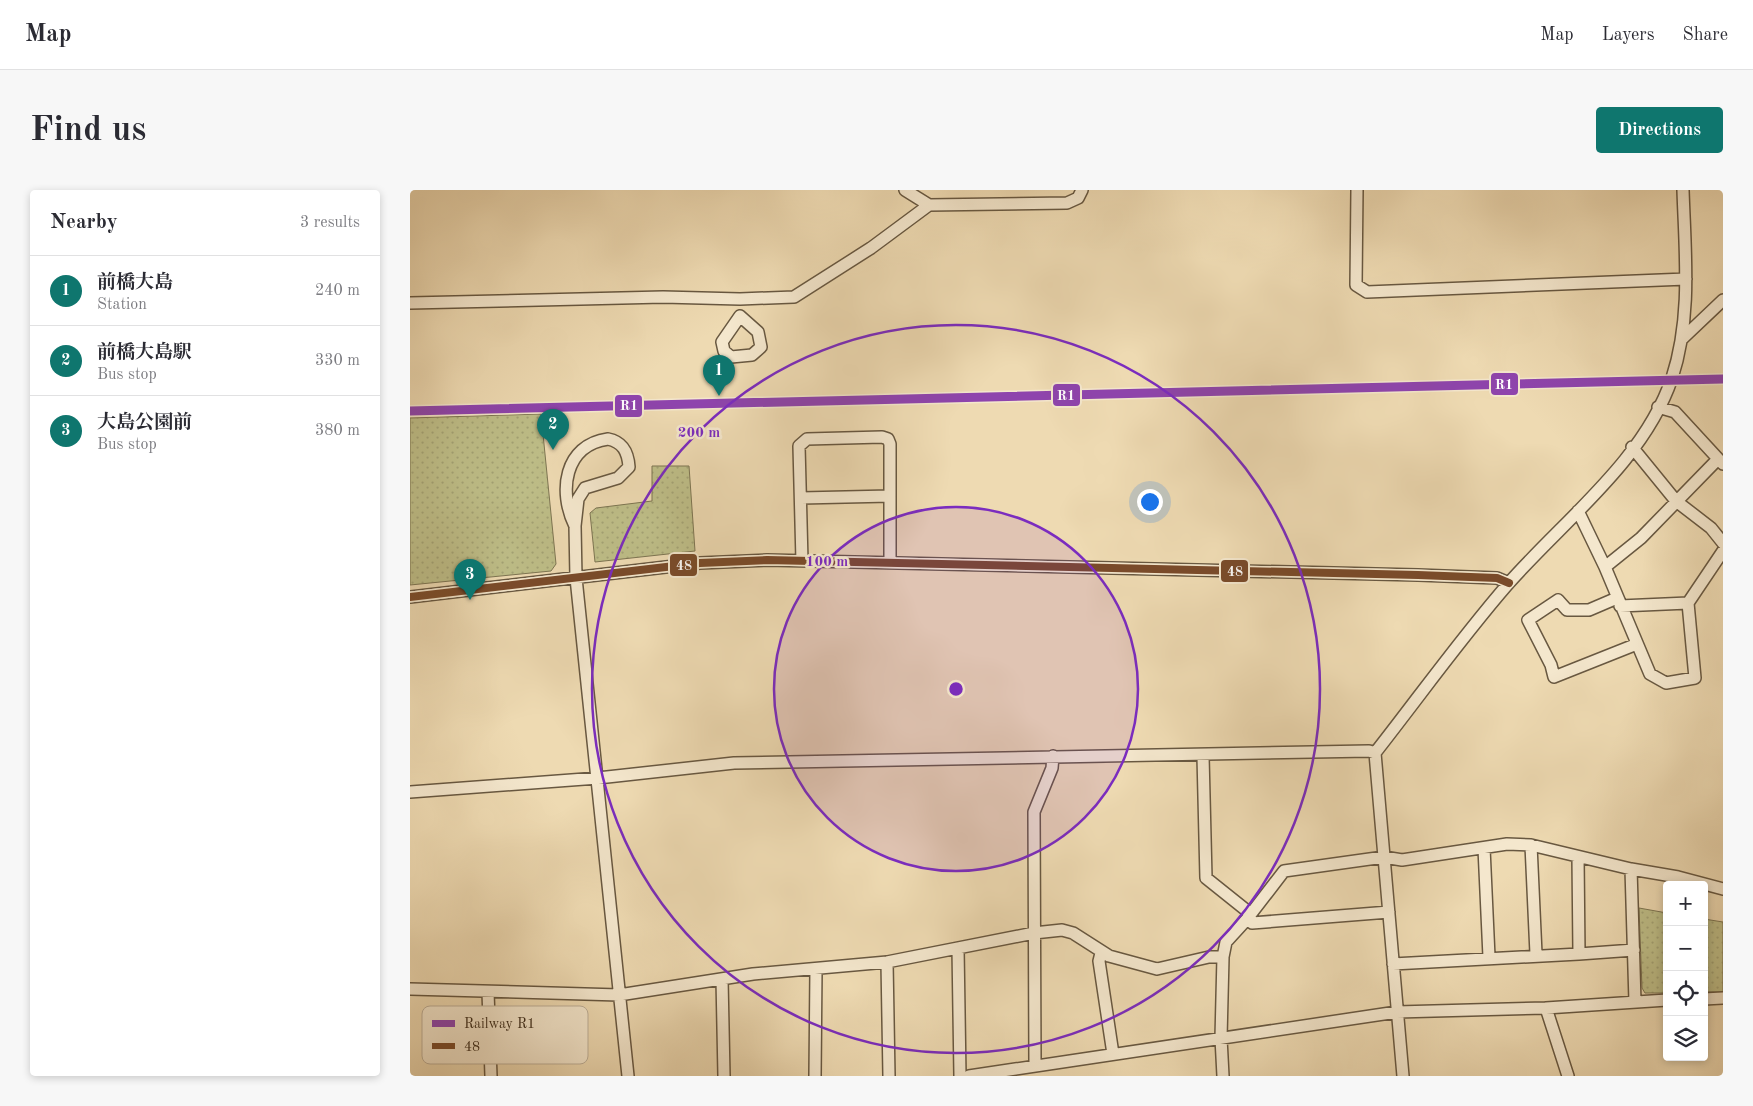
<!DOCTYPE html>
<html lang="en">
<head>
<meta charset="utf-8">
<style>
	body { margin:0; font-family:"Old Standard TT","Noto Serif JP",serif; background:#f7f7f7; color:#2b2b33 }
	.controls { position:absolute; right:15px; bottom:15px; display:grid; overflow:hidden; border-radius:5px; box-shadow:0 2px 8px #0003 }
	.controls button { width:45px; height:45px; display:grid; place-items:center; padding:0; border:0; border-bottom:1px solid #e1e1e2; background:#fff; color:#2b2b33; font:25px sans-serif }
	.you { position:absolute; left:739px; top:311px; width:18px; height:18px; margin:-12px; border:4px solid #fff; border-radius:50%; background:#1a73e8; box-shadow:0 0 0 8px #1a73e833 }
	.badge { display:grid; place-items:center; width:32px; height:32px; border-radius:50%; background:#0f766e; color:#fff; font-size:16px; font-weight:700 }
	.pin { position:absolute; translate:-50% -41px; filter:drop-shadow(0 1px 2px #0008) }
	.pin::after { content:''; position:absolute; top:26px; width:18px; height:15px; background:inherit; clip-path:polygon(0 0,100% 0,50% 100%) }
	.list { margin:0; padding:0; list-style:none }
	h2 { display:flex; justify-content:space-between; align-items:center; height:65px; margin:0; padding:0 20px; font-size:21px }
	h2 small { font-size:16px; font-weight:400; color:#7c7c81 }
	.list li { display:grid; grid-template-columns:32px 1fr auto; gap:15px; align-items:center; box-sizing:border-box; height:70px; padding:0 20px; border-top:1px solid #e1e1e2 }
	.list b { display:block; font-size:19px; white-space:nowrap }
	.list p { margin:0; font-size:16px; white-space:nowrap; color:#7c7c81 }
	.list em { font-size:16px; font-style:normal; color:#7c7c81 }
	.icon { flex:none; width:28px; height:28px; fill:none; stroke:currentColor; stroke-width:2; stroke-linecap:round; stroke-linejoin:round }
	.map { position:relative; flex:none; width:1313px; height:886px; overflow:hidden; border-radius:5px }
	header { display:flex; align-items:center; gap:30px; box-sizing:border-box; height:70px; padding:0 25px; background:#fff; border-bottom:1px solid #e1e1e2 }
	header strong { font-size:24px }
	nav { display:flex; gap:28px; margin-inline-start:auto; font-size:18px }
	.intro { display:flex; align-items:center; justify-content:space-between; box-sizing:border-box; height:120px; padding:0 30px }
	h1 { margin:0; font-size:35px }
	.button { padding:12px 22px; border-radius:5px; background:#0f766e; color:#fff; font-size:18px; font-weight:700 }
	main { display:flex; gap:30px; padding:0 30px }
	aside { flex:1; background:#fff; border-radius:5px; box-shadow:0 2px 8px #0003 }
	.map>svg:first-child { display:block }
	.grass { fill:url(#grass-dots); stroke:#7d7552 }
	.lines { fill:none; stroke-linecap:round; stroke-linejoin:round }
	.minor-casing { stroke:#685841; stroke-width:14 }
	.minor { stroke:#f4e7cd; stroke-width:11 }
	.bus-1-casing { stroke:#f4e7cd; stroke-width:11 }
	.bus-1 { stroke:#7a4b2a; stroke-width:8 }
	.rail-1-casing { stroke:#f4e7cd; stroke-width:12 }
	.rail-1 { stroke:#8e44ad; stroke-width:9 }
	.ring { fill:none; stroke:#7b2cbf; stroke-width:2.5 }
	.key { fill:#f4e7cd; stroke:#bdaf98; stroke-width:1 }
	.key-label { font-size:14px; fill:#3c2c1b }
	.centre { fill:#7b2cbf; stroke:#f4e7cd; stroke-width:2.5 }
	.ring-label { font-size:15px; text-anchor:middle; font-weight:bold; fill:#7b2cbf; stroke:#f4e7cd; stroke-width:5; stroke-linejoin:round; paint-order:stroke }
	.line-badge { stroke:#f4e7cd; stroke-width:2 }
	.badge-label { font-size:14px; text-anchor:middle; font-weight:bold; fill:#fff }
</style>
</head>
<body>
<header>
<strong>Map</strong>
<nav><a>Map</a><a>Layers</a><a>Share</a></nav>
</header>
<div class="intro"><h1>Find us</h1><a class="button">Directions</a></div>
<main>
<aside>
<h2>Nearby<small>3 results</small></h2>
<ul class="list">
<li><span class="badge">1</span><div><b>前橋大島</b><p>Station</p></div><em>240 m</em></li>
<li><span class="badge">2</span><div><b>前橋大島駅</b><p>Bus stop</p></div><em>330 m</em></li>
<li><span class="badge">3</span><div><b>大島公園前</b><p>Bus stop</p></div><em>380 m</em></li>
</ul>
</aside>
<div class="map">
<svg width="1313" height="886" viewBox="0 0 1313 886">
	<defs>
		<pattern id="grass-dots" width="8" height="8" patternUnits="userSpaceOnUse" patternTransform="scale(1.25)"><rect width="8" height="8" fill="#bebe88"/><path d="M2 2h.1M6 6h.1" fill="none" stroke="#a4a375" stroke-width="1.8" stroke-linecap="round"/></pattern>
	</defs>
	<rect width="100%" height="100%" fill="#eedab2"/>
	<filter id="stains"><feTurbulence type="fractalNoise" baseFrequency=".004" numOctaves="4"/><feColorMatrix values="0 0 0 0 .2 0 0 0 0 .09 0 0 0 0 .02 0 0 0 .5 -.17"/></filter>
	<radialGradient id="worn" r=".72"><stop offset=".6" stop-color="#630" stop-opacity="0"/><stop offset="1" stop-color="#630" stop-opacity=".3"/></radialGradient>
	<path class="grass" d="M131,224L146,374L141,381L0,395V228Z
		M242,276H279L285,361L185,372L180,323L186,318L242,311Z
		M1229,718L1257,723V803H1235L1232,798Z
		M1294,729L1313,732V802H1294Z"/>
	<g class="lines">
		<g class="minor-casing">
			<path id="minor" d="M495,0L519,15L657,13L668,8L672,0
				M947,0L946,95L957,102L1276,89
				M0,113L253,107L330,109L384,107L461,58L519,15
				M330,126L348,142L351,157L342,165L321,167L314,161L312,152Z
				M1273,148L1313,110
				M1248,217L1265,222L1313,274
				M198,249C213,252 218,262 219,277L208,288L175,298L168,309L165,336C148,302 154,255 198,249Z
				M1222,257L1266,311L1301,338L1313,353
				M391,308L480,306
				M1168,321L1195,377L1240,484L1256,493L1285,488L1278,413L1313,361
				M165,336L166,388L218,886
				M392,371L389,256L397,249L472,247L478,249L480,254V372
				M1195,377L1231,348L1307,270
				M0,407L290,373L357,370L1008,385L1087,388L1099,393
				M1207,408L1179,420H1157L1148,410L1118,430L1141,475L1144,487L1227,454
				M1210,416L1278,413
				M793,566L796,688L841,724
				M0,602L188,588L324,573L959,561L965,563
				M1121,655L1126,764
				M1074,658L1079,767
				M1168,667L1169,764L1224,760
				M1221,679L1225,812
				M837,729L842,733L979,722
				M548,758L550,886
				M691,763L689,771L703,864
				M477,772L479,886
				M983,774L1169,764
				M312,789L314,886
				M0,799L209,805L343,784L477,772L624,743L652,740L663,743L699,766L747,779L799,767H813
				M78,802L81,886
				M1294,809L1313,808
				M625,875L624,622L642,578L643,566
				M405,886L406,779
				M559,886L987,822L1136,818
				M813,886L811,848L813,767L816,752L837,729L874,681L974,667L992,670L1097,654L1121,655L1221,679L1268,687L1313,699
				M993,886L965,563C1009,507 1051,448 1098,394C1154,330 1234,271 1262,188C1282,127 1275,63 1273,0
				M1158,886L1136,818L1257,810"/>
		</g>
		<use href="#minor" class="minor"/>
		<g class="bus-1-casing">
			<path id="bus-1" d="M0,407L290,373L357,370L1008,385L1087,388L1099,393"/>
		</g>
		<use href="#bus-1" class="bus-1"/>
		<g class="rail-1-casing">
			<path id="rail-1" d="M0,221L1313,189"/>
		</g>
		<use href="#rail-1" class="rail-1"/>
	</g>
	<circle cx="546" cy="499" r="182" fill="#7b2cbf" fill-opacity=".12"/>
	<g class="ring">
		<circle cx="546" cy="499" r="182"/>
		<circle cx="546" cy="499" r="364"/>
	</g>
	<rect x="12" y="816" width="166" height="58" rx="8" class="key"/>
	<rect x="22" y="830" width="23" height="7" fill="#8e44ad"/>
	<rect x="22" y="853" width="23" height="6" fill="#7a4b2a"/>
	<g class="key-label">
		<text x="54" y="838">Railway R1</text>
		<text x="54" y="861">48</text>
	</g>
	<circle cx="546" cy="499" r="8" class="centre"/>
	<g class="ring-label">
		<text x="289" y="247">200 m</text>
		<text x="417" y="376">100 m</text>
	</g>
	<g class="line-badge">
		<rect x="1080" y="182" width="29" height="24" rx="5" fill="#8e44ad"/>
		<rect x="642" y="193" width="29" height="24" rx="5" fill="#8e44ad"/>
		<rect x="204" y="204" width="29" height="24" rx="5" fill="#8e44ad"/>
		<rect x="259" y="363" width="29" height="24" rx="5" fill="#7a4b2a"/>
		<rect x="810" y="369" width="29" height="24" rx="5" fill="#7a4b2a"/>
	</g>
	<g class="badge-label">
		<text x="1094" y="199">R1</text>
		<text x="656" y="210">R1</text>
		<text x="219" y="220">R1</text>
		<text x="274" y="380">48</text>
		<text x="825" y="386">48</text>
	</g>
	<rect width="100%" height="100%" filter="url(#stains)"/>
	<rect width="100%" height="100%" fill="url(#worn)"/>
</svg>
<div class="controls">
<button>+</button>
<button>−</button>
<button><svg class="icon" aria-label="locate" viewBox="0 0 24 24"><circle cx="12" cy="12" r="6"/><path d="M12 2v4M12 18v4M2 12h4M18 12h4"/></svg></button>
<button><svg class="icon" aria-label="layers" viewBox="0 0 24 24"><path d="M12 4l9 5-9 5-9-5zM3 14l9 5 9-5"/></svg></button>
</div>
<div class="you"></div>
<div class="pin badge" style="left:309px;top:206px">1</div>
<div class="pin badge" style="left:143px;top:260px">2</div>
<div class="pin badge" style="left:60px;top:410px">3</div>
</div>
</main>
</body>
</html>
